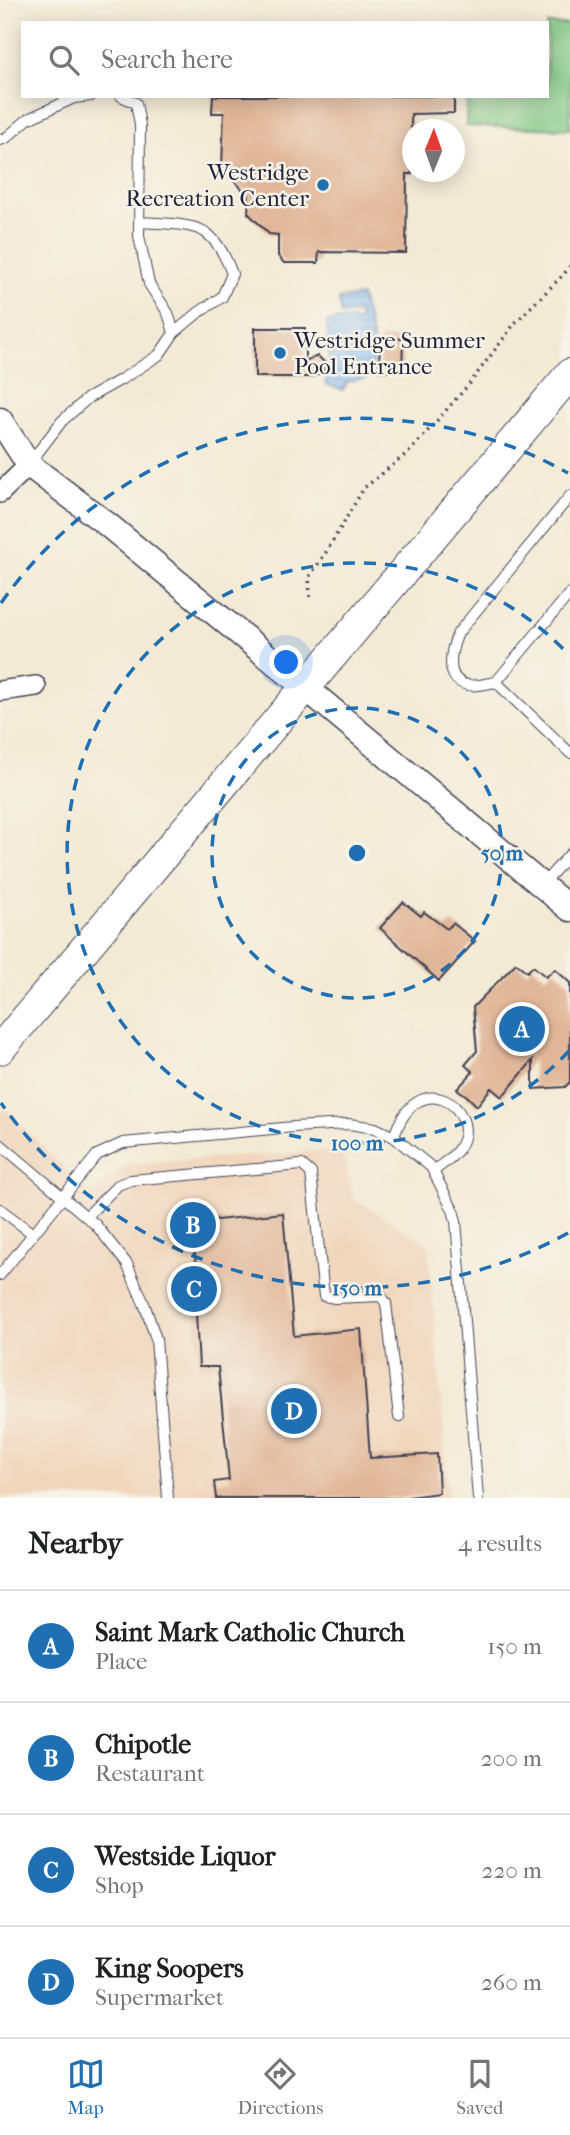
<!DOCTYPE html>
<html lang="en">
<head>
<meta charset="utf-8">
<style>
	body { margin:0; font-family:"IM FELL French Canon",serif; background:#f6f6f6; color:#202124 }
	.compass { position:absolute; left:402px; top:119px; width:63px; height:63px; border-radius:50%; background:#fff; box-shadow:0 4px 18px #0003; rotate:1deg }
	.you { position:absolute; left:287px; top:663px; width:24px; height:24px; margin:-18px; border:5px solid #fff; border-radius:50%; background:#1a73e8; box-shadow:0 0 0 10px #1a73e833 }
	.badge { display:grid; place-items:center; width:46px; height:46px; border-radius:50%; background:#1f6fb2; color:#fff; font-size:23px; font-weight:700 }
	.pin { position:absolute; translate:-50% -50%; border:4px solid #fff; box-shadow:0 2px 7px #0006 }
	.list { margin:0; padding:0; list-style:none }
	h2 { display:flex; justify-content:space-between; align-items:center; height:91px; margin:0; padding:0 28px; font-size:30px }
	h2 small { font-size:23px; font-weight:400; color:#757577 }
	.list li { display:grid; grid-template-columns:46px 1fr auto; gap:21px; align-items:center; box-sizing:border-box; height:112px; padding:0 28px; border-top:2px solid #e0e0e0 }
	.list b { display:block; font-size:26px; white-space:nowrap }
	.list p { margin:0; font-size:23px; white-space:nowrap; color:#757577 }
	.list em { font-size:23px; font-style:normal; color:#757577 }
	.icon { flex:none; width:38px; height:38px; fill:none; stroke:currentColor; stroke-width:2; stroke-linecap:round; stroke-linejoin:round }
	.map { position:relative; flex:none; width:570px; height:1498px; overflow:hidden }
	.search { position:absolute; background:#fff; box-shadow:0 4px 18px #0003; left:21px; right:21px; top:21px; height:77px; display:flex; align-items:center; gap:18px; box-sizing:border-box; padding:0 24px; border-radius:0px; color:#757577; font-size:26px }
	.sheet { height:539px; background:#fff }
	nav { display:flex; justify-content:space-around; align-items:center; box-sizing:border-box; height:98px; border-top:2px solid #e0e0e0; background:#fff; font-size:19px; color:#757577 }
	nav a { display:grid; justify-items:center; gap:4px }
	nav .on { color:#1f6fb2 }
	.map>svg:first-child { display:block }
	.built { fill:#f0d6bc }
	.pitch { fill:#7ec683; stroke:#50745f; stroke-width:2 }
	.water { fill:url(#water-rules); stroke:#546e98; stroke-width:2 }
	.building { fill:#e1b79a }
	.lines { fill:none; stroke-linecap:round; stroke-linejoin:round }
	.service-casing { stroke:#414052; stroke-width:12 }
	.minor-casing { stroke:#414052; stroke-width:22 }
	.tertiary-casing { stroke:#414052; stroke-width:27 }
	.primary-casing { stroke:#414052; stroke-width:32 }
	.path { stroke:#414052; stroke-width:3.5; stroke-dasharray:2 5; stroke-linecap:butt }
	.service { stroke:#fff; stroke-width:10 }
	.minor { stroke:#fff; stroke-width:19 }
	.tertiary { stroke:#fff; stroke-width:24 }
	.primary { stroke:#fff; stroke-width:30 }
	.ring { fill:none; stroke:#1f6fb2; stroke-width:3.5; stroke-dasharray:12 9 }
	.poi-dot { fill:#1f6fb2; stroke:#f7f3e8; stroke-width:2.5 }
	.labels { text-anchor:middle; stroke-width:5; stroke-linejoin:round; paint-order:stroke }
	.poi-label { font-size:23px; fill:#22223b; stroke:#f7f3e8; text-anchor:end }
	.centre { fill:#1f6fb2; stroke:#f7f3e8; stroke-width:3.5 }
	.ring-label { font-size:21px; text-anchor:middle; font-weight:bold; fill:#1f6fb2; stroke:#f7f3e8; stroke-width:5; stroke-linejoin:round; paint-order:stroke }
</style>
</head>
<body>
<div class="map">
<svg width="570" height="1498" viewBox="0 0 570 1498">
	<defs>
		<pattern id="water-rules" width="6" height="5" patternUnits="userSpaceOnUse" patternTransform="scale(1.75)"><rect width="6" height="5" fill="#85baf4"/><path d="M0 2.5h6" fill="none" stroke="#6c97c7"/></pattern>
	</defs>
	<rect width="100%" height="100%" fill="#f7f3e8"/>
	<filter id="ink" filterUnits="userSpaceOnUse"><feTurbulence type="fractalNoise" baseFrequency=".0143" numOctaves="2"/><feDisplacementMap in="SourceGraphic" scale="14" xChannelSelector="R" yChannelSelector="G"/><feConvolveMatrix kernelMatrix="1 2 1 2 8 2 1 2 1" color-interpolation-filters="sRGB"/></filter>
	<filter id="wash" filterUnits="userSpaceOnUse"><feTurbulence type="fractalNoise" baseFrequency=".00686" numOctaves="4" result="noise"/><feDisplacementMap in="SourceGraphic" scale="28" xChannelSelector="R" yChannelSelector="G"/><feGaussianBlur stdDeviation="1.57" result="paint"/><feColorMatrix in="noise" values="0 0 0 0 0 0 0 0 0 0 0 0 0 0 0 0 0 1.4 0 .05"/><feComposite in="paint" operator="in"/></filter>
	<g filter="url(#wash)">
		<rect width="100%" height="100%" fill="#f3ead5"/>
		<path class="built" d="M5,1109L91,1194L127,1164L342,1150L354,1199L428,1244L449,1498H0V1115Z"/>
		<path class="pitch" d="M547,24H570V129L466,126L467,96H547Z"/>
		<path class="water" d="M361,296C368,327 380,343 369,377L347,382L343,390L325,384L329,356L327,322L349,319L356,322L359,321L360,317L357,313L341,315L339,299Z"/>
		<g id="blocks">
			<path class="building" d="M213,96H454V113L411,114L412,174H407L406,253L319,252L318,263H284L278,256V235L269,234L248,213L249,196L222,168L224,113H212Z
				M255,328H305V361L318,356L325,363L324,372L311,377H255Z
				M380,338L403,339L402,371H379Z
				M403,902L421,916L424,912L447,929L453,923L475,941L439,981L380,928Z
				M516,963L527,972L533,966L546,977L555,969L570,983V1082L565,1087L533,1089V1060L502,1097L491,1088L477,1106L467,1096L457,1089L473,1072L465,1065L477,1051L473,1007Z
				M206,1211L217,1220L283,1213L294,1336L361,1329L370,1458L437,1454L439,1493L401,1498H216L214,1482L229,1480L218,1367H199L196,1314H190L187,1272L197,1271L193,1241L184,1231V1219L193,1212Z"/>
		</g>
	</g>
	<g filter="url(#ink)">
		<use href="#blocks" fill-opacity="0" stroke="#414052" stroke-width="2"/>
		<g class="lines">
			<g class="service-casing">
				<path id="service" d="M0,140L6,138L28,119L74,98L91,96
					M139,222C156,223 191,223 205,232C218,241 227,260 232,274L222,297L198,313L174,333
					M29,464L62,421L88,398L122,379L159,355L174,333L168,313L149,284L139,236L140,125L136,103L121,96
					M570,496L458,633C451,649 443,681 468,685C477,687 488,683 496,682L570,753
					M496,682L570,593
					M542,885L570,854
					M394,1137C417,1064 481,1108 461,1145C456,1156 443,1163 434,1171
					M0,1144L96,1225L127,1264L145,1306L156,1339L168,1498
					M0,1209L33,1234
					M86,1217L118,1185L131,1180L302,1165L311,1173L324,1296L335,1298L381,1296L386,1303L399,1417
					M0,1275L97,1155L123,1143L293,1127L349,1124L375,1128L394,1137L431,1167L453,1210L456,1221L478,1498"/>
			</g>
			<g class="minor-casing">
				<path id="minor" d="M0,493L29,465
					M0,691L36,686"/>
			</g>
			<g class="tertiary-casing">
				<path id="tertiary" d="M0,420L29,465L108,525L306,688L570,909"/>
			</g>
			<g class="primary-casing">
				<path id="primary" d="M0,1049L570,374"/>
			</g>
			<path class="path" d="M310,597L309,577L325,554L364,488L410,451L470,383L515,323L564,274L570,266"/>
			<use href="#service" class="service"/>
			<use href="#minor" class="minor"/>
			<use href="#tertiary" class="tertiary"/>
			<use href="#primary" class="primary"/>
		</g>
	</g>
	<g class="ring">
		<circle cx="357" cy="853" r="145"/>
		<path d="M569 1051A290 290 0 1 1 569 655"/>
		<path d="M568 1233A435 435 0 0 1 1 1103M1 603A435 435 0 0 1 568 473"/>
	</g>
	<g class="poi-dot">
		<circle cx="323" cy="185" r="7"/>
		<circle cx="280" cy="353" r="7"/>
	</g>
	<g class="labels">
		<g class="poi-label">
			<text x="309" y="180">Westridge<tspan x="309" dy="26">Recreation Center</tspan></text>
			<text x="294" y="348" text-anchor="start">Westridge Summer<tspan x="294" dy="26">Pool Entrance</tspan></text>
		</g>
	</g>
	<circle cx="357" cy="853" r="10" class="centre"/>
	<g class="ring-label">
		<text x="502" y="860">50 m</text>
		<text x="357" y="1150">100 m</text>
		<text x="357" y="1295">150 m</text>
	</g>
</svg>
<svg class="compass" viewBox="-18 -18 36 36"><path d="M0-13l5 13h-10z" fill="#e53935"/><path d="M0 13l5-13h-10z" fill="#757577"/></svg>
<div class="you"></div>
<div class="pin badge" style="left:522px;top:1029px">A</div>
<div class="pin badge" style="left:193px;top:1225px">B</div>
<div class="pin badge" style="left:194px;top:1289px">C</div>
<div class="pin badge" style="left:294px;top:1411px">D</div>
<div class="search"><svg class="icon" aria-label="search" viewBox="0 0 24 24"><circle cx="10" cy="10" r="6"/><path d="M15 15l6 6"/></svg>Search here</div>
</div>
<section class="sheet">
<h2>Nearby<small>4 results</small></h2>
<ul class="list">
<li><span class="badge">A</span><div><b>Saint Mark Catholic Church</b><p>Place</p></div><em>150 m</em></li>
<li><span class="badge">B</span><div><b>Chipotle</b><p>Restaurant</p></div><em>200 m</em></li>
<li><span class="badge">C</span><div><b>Westside Liquor</b><p>Shop</p></div><em>220 m</em></li>
<li><span class="badge">D</span><div><b>King Soopers</b><p>Supermarket</p></div><em>260 m</em></li>
</ul>
</section>
<nav>
<a class="on"><svg class="icon" aria-label="map" viewBox="0 0 24 24"><path d="M3 6l6-2 6 2 6-2v14l-6 2-6-2-6 2zM9 4v14M15 6v14"/></svg>Map</a>
<a><svg class="icon" aria-label="directions" viewBox="0 0 24 24"><path d="M12 3l9 9-9 9-9-9zM9 14v-3h6M13 9l2 2-2 2"/></svg>Directions</a>
<a><svg class="icon" aria-label="saved" viewBox="0 0 24 24"><path d="M7 4h10v16l-5-4-5 4z"/></svg>Saved</a>
</nav>
</body>
</html>
